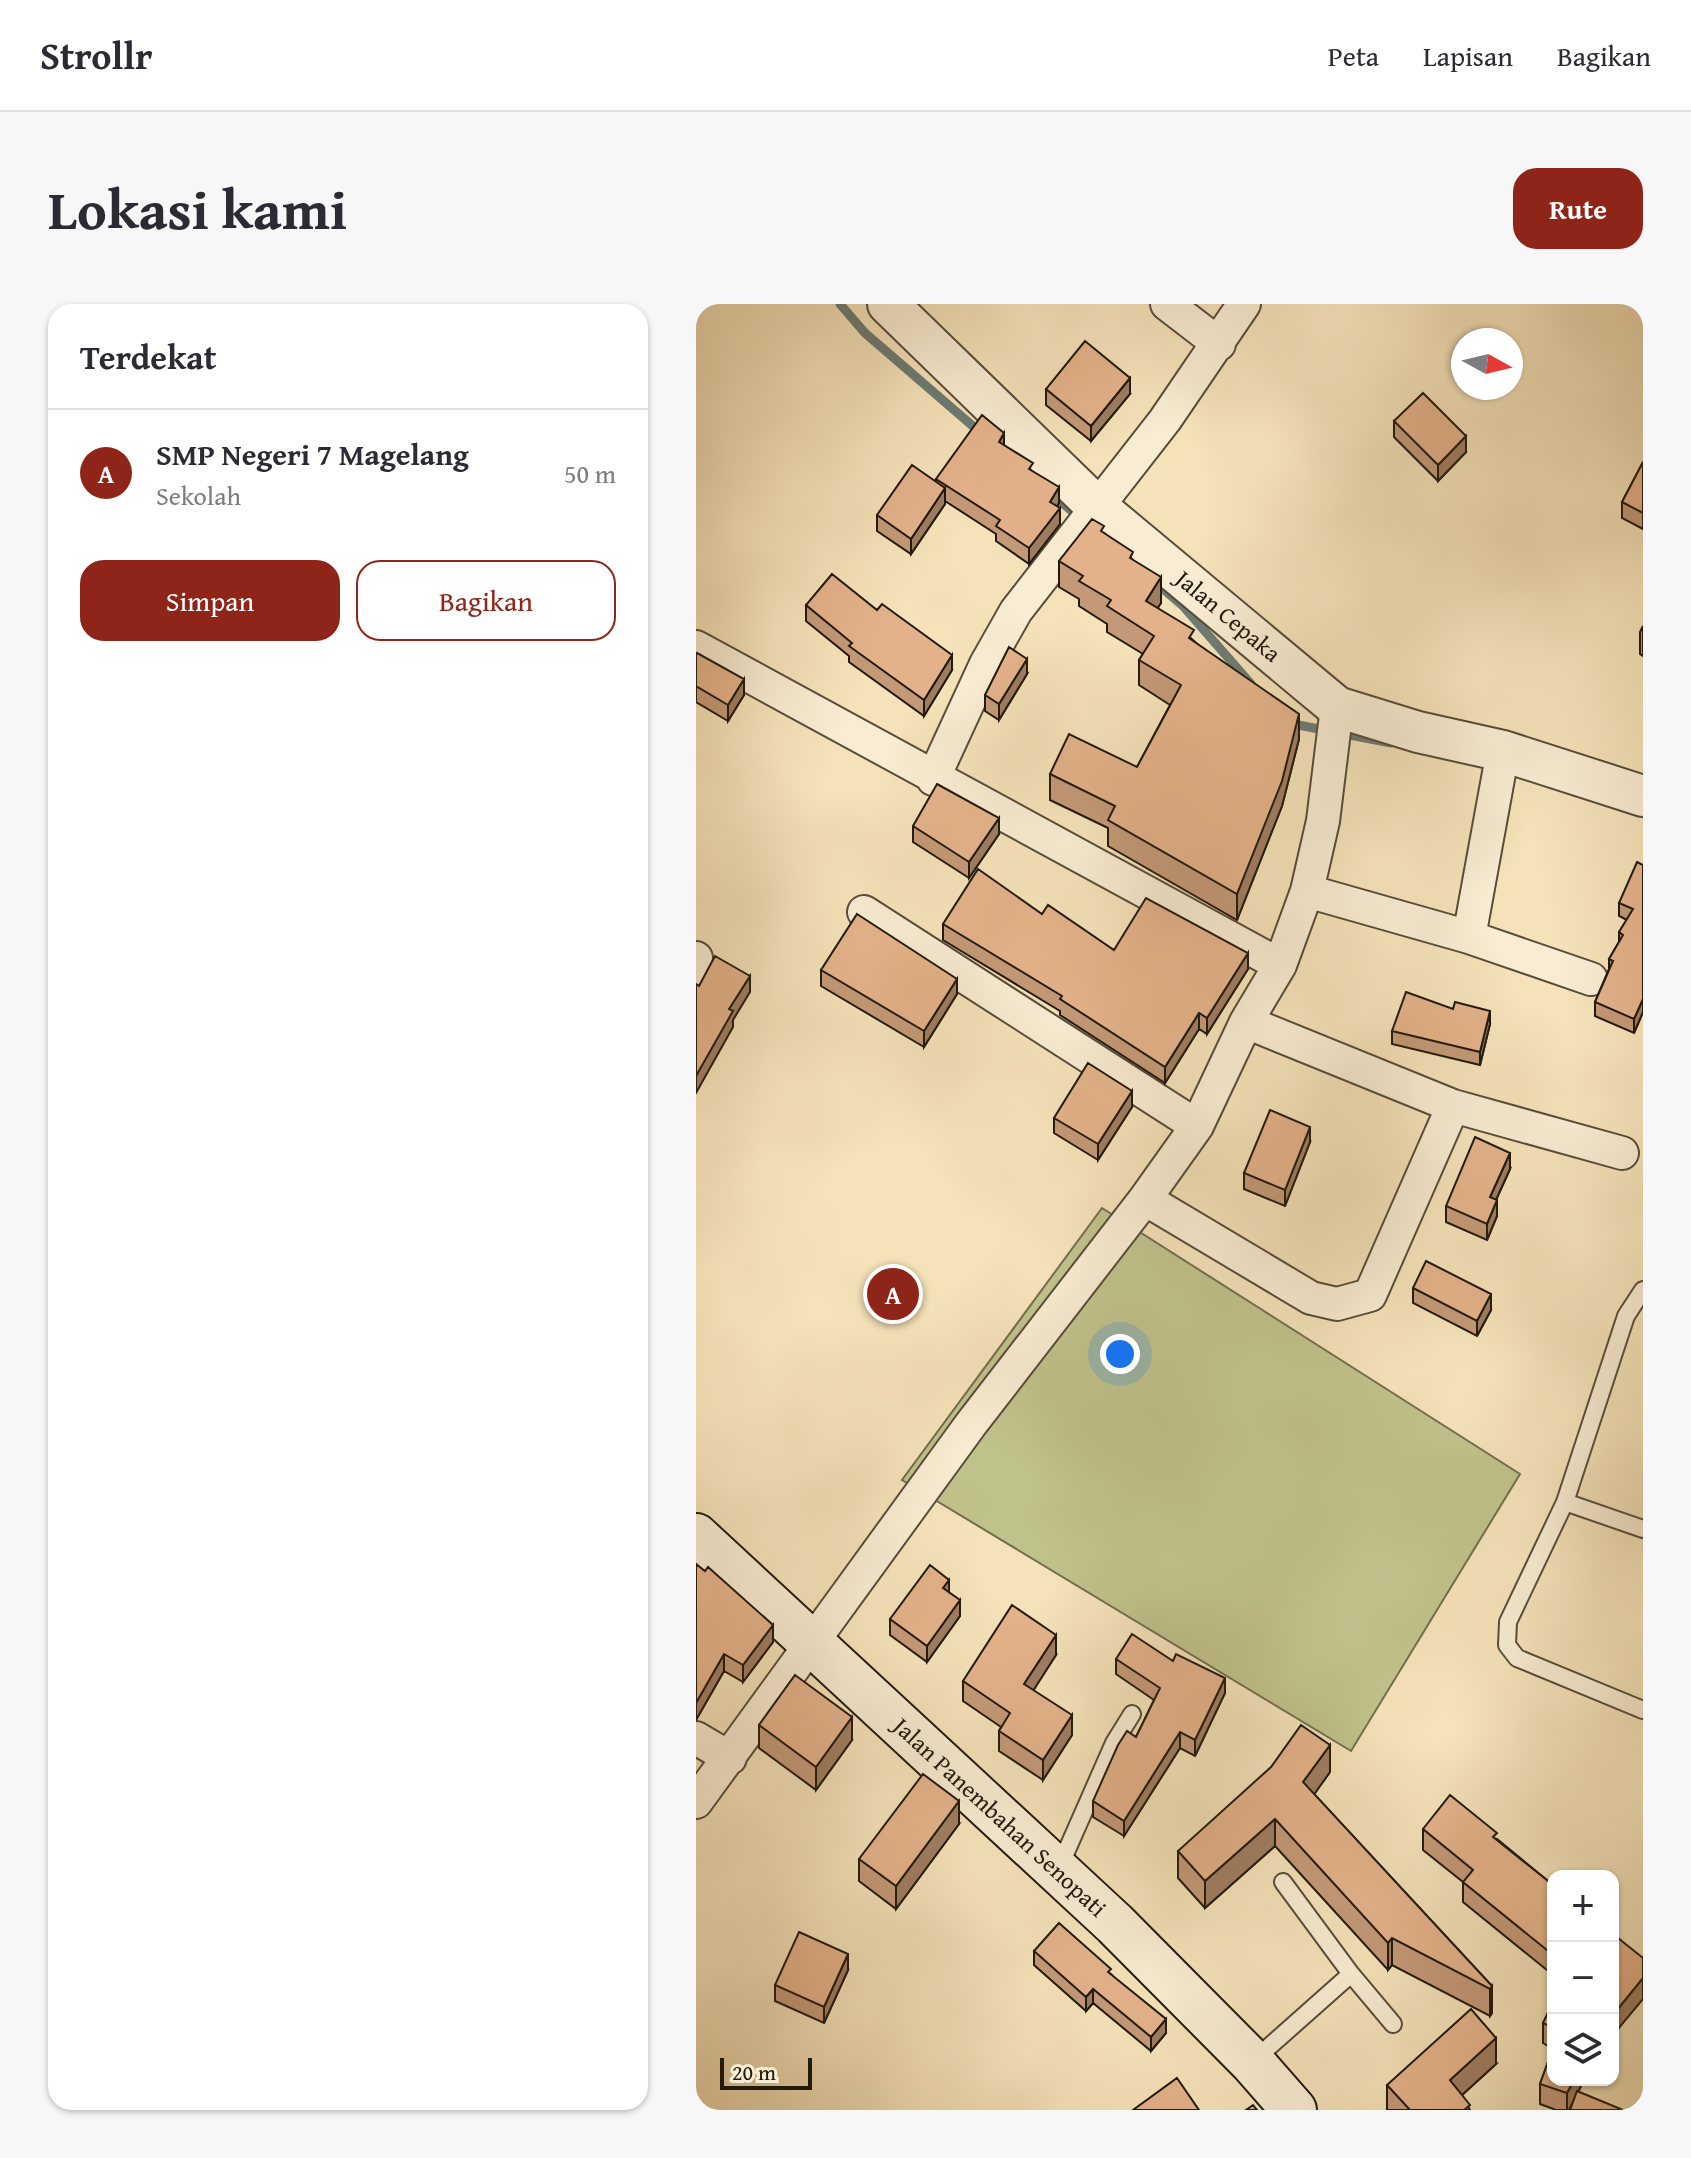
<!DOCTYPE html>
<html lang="id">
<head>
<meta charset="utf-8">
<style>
	body { margin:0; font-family:"Gentium Book Plus",serif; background:#f7f7f7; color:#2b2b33 }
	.controls { position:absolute; right:24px; bottom:24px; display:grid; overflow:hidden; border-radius:16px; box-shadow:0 2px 6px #0004 }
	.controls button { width:72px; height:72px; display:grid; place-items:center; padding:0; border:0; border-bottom:2px solid #e1e1e2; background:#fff; color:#2b2b33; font:40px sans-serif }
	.compass { position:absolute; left:755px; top:24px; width:72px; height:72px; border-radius:50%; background:#fff; box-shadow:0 2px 6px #0004; rotate:98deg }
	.scale { position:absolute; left:24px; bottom:20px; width:92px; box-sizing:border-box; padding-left:8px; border:4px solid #221a0f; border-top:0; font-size:22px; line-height:28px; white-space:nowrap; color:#221a0f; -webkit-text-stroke:6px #f8ecd2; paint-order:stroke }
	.you { position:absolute; left:424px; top:1050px; width:28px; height:28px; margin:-20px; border:6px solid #fff; border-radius:50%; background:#1a73e8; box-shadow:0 0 0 12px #1a73e833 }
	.badge { display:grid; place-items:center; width:52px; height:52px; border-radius:50%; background:#8f2418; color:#fff; font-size:26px; font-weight:700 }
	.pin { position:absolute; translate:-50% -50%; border:4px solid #fff; box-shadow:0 2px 8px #0006 }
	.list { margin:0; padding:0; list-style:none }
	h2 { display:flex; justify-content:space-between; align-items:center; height:104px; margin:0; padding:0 32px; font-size:34px }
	h2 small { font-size:26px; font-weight:400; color:#7c7c81 }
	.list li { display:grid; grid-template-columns:52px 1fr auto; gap:24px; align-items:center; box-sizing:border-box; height:128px; padding:0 32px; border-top:2px solid #e1e1e2 }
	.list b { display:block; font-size:30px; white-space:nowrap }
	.list p { margin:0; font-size:26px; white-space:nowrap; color:#7c7c81 }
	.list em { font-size:26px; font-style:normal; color:#7c7c81 }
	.actions { display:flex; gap:16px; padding:24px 32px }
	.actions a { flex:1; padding:18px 0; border:2px solid #8f2418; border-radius:24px; text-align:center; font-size:28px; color:#8f2418 }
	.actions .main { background:#8f2418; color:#fff }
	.icon { flex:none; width:44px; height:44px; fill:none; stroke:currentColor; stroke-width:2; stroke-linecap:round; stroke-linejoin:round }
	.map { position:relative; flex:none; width:947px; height:1806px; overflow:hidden; border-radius:24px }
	header { display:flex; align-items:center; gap:48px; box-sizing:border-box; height:112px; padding:0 40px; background:#fff; border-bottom:2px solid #e1e1e2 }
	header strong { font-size:38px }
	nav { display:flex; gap:44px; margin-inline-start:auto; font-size:28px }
	.intro { display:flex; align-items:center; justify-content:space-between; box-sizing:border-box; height:192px; padding:0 48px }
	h1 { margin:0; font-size:56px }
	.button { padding:20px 36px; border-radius:24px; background:#8f2418; color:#fff; font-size:28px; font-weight:700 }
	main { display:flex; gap:48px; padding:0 48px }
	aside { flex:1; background:#fff; border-radius:24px; box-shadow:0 2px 6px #0004 }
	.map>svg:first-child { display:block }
	.green { fill:#c0c28c; stroke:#716e4e; stroke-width:2 }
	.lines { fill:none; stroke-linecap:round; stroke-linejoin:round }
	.stream { stroke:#6d7b74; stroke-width:9 }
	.service-casing { stroke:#574c3a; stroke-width:20 }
	.minor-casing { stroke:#574c3a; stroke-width:36 }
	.tertiary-casing { stroke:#574c3a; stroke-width:44 }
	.secondary-casing { stroke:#221a0f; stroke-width:48 }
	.service { stroke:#f8ecd2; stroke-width:16 }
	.minor { stroke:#f8ecd2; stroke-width:32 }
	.tertiary { stroke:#f8ecd2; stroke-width:40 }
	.secondary { stroke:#f8ecd2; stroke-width:44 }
	.wall { fill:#c39977; stroke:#221a0f; stroke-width:2 }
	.shaded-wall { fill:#9f7d61; stroke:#221a0f; stroke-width:2 }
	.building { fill:#e3b28a; stroke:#221a0f; stroke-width:2 }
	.labels { text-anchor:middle; stroke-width:6; stroke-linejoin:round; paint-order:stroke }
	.street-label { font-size:24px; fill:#221a0f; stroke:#f8ecd2 }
</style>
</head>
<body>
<header>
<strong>Strollr</strong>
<nav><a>Peta</a><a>Lapisan</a><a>Bagikan</a></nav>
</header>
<div class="intro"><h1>Lokasi kami</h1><a class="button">Rute</a></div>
<main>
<aside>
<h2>Terdekat<small></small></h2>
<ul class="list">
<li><span class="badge">A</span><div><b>SMP Negeri 7 Magelang</b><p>Sekolah</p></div><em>50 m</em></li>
</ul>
<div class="actions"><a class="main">Simpan</a><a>Bagikan</a></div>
</aside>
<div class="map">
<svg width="947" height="1806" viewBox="0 0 947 1806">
	<rect width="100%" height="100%" fill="#f5e2b9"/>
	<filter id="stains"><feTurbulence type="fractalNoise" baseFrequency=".0025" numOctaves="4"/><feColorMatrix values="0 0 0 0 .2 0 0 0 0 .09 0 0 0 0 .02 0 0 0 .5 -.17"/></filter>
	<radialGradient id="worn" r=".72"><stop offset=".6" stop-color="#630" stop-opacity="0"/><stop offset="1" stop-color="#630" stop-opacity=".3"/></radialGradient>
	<path class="green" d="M406,904L824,1170L655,1447L206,1176Z"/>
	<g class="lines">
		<path class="stream" d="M144,0L169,29L286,130
			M355,189L386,216
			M458,277L487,302L555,380
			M592,419L695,439"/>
		<g class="service-casing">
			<path id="service" d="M947,986L930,1012L869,1198L812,1318L811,1341L821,1354L947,1406
				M869,1198L947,1225
				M363,1564L418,1439L436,1410
				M655,1670L697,1720
				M557,1757L655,1670L587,1578"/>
		</g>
		<g class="minor-casing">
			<path id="minor" d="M471,0L523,40
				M0,343L584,661
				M237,475L290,360L320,307L469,116L548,0
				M611,587L773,633L895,675
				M168,608L501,822
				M773,633L807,447
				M0,654V665
				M550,718L757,802L926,849
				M449,895L615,994L641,1000L674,991L757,802
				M0,1434L34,1454
				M0,1498L275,1120L449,895L501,822L550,718L584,661L611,587L627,517L641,403"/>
		</g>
		<g class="tertiary-casing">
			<g id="tertiary">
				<path id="s1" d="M192,0L401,203L641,403L722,428L807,447L947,492"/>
			</g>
		</g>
		<g class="secondary-casing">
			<g id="secondary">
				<path id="s2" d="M0,1232L419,1620L556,1758L598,1806"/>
			</g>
		</g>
		<use href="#service" class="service"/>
		<use href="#minor" class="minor"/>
		<use href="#tertiary" class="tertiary"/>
		<use href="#secondary" class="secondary"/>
	</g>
	<path class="wall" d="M350,85L434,90L395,137L350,101Z
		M698,117L770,148L742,177L698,133Z
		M308,141L337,168L363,199L361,202L364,220L333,260L300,237V230L249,197V200L215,250L181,227V211L240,178V175Z
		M947,158V225L926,214V198Z
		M408,229L437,256L465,299L461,304L498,337L603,435L586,502L541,616L412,542V524L354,496V470L441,463L474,401L443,381V356L447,350L411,328V320L383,302V295L363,283V257Z
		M110,301L256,366L228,412L153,358V352L110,317Z
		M947,322V352L944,350V328Z
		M0,351L48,391L32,417L0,398Z
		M331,370L303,416L289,407V391Z
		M217,522L303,530L273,574L217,538Z
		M947,561V708L938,729L899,712V698L913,665V655L923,638V628L931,616L923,612V599Z
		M346,610L418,646L552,665L511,730L503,725L469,779L364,711V707L247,636V620Z
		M125,666L261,690L228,743L125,682Z
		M794,720L784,761L696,740V727Z
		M436,803L402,856L358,829V814Z
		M614,838L589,902L548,885V869Z
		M814,865L800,896L801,912L791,936L750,918V902Z
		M717,984L795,1006L781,1032L717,999Z
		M0,1260L77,1338L47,1378L28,1367L0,1416Z
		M253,1288L264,1312L231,1358L194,1331V1315Z
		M360,1351L337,1386L376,1431L347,1476L303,1447V1427L305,1423L267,1397V1377Z
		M420,1355L477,1357L529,1389L499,1452L484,1444L428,1532L397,1513V1497L440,1433L458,1396L420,1370Z
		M63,1421L156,1436L120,1486L63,1444Z
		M634,1468L618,1490L796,1682V1709L794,1712L696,1661L692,1666L579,1542L509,1604L482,1574V1547Z
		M263,1520L200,1605L163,1577V1555Z
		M727,1525L801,1535L857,1581V1671L767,1598V1578L727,1546Z
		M338,1647L415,1670L470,1729L455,1747L397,1699L390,1707L338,1661Z
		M152,1666L128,1719L79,1697V1681Z
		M857,1699V1776H888L873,1806H860L844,1800V1780L857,1745L847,1739V1719Z
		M800,1760L766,1791L774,1806H691V1781Z"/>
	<path class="shaded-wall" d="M434,74V90L395,137V122Z
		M308,129V145L303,138Z
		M770,132V148L742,177V161Z
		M363,183V199L354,214V198Z
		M249,184V200L215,250V235Z
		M364,204V220L333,260V244Z
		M465,273V299L450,323V297Z
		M256,351V366L228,412V396Z
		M331,355V370L303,416V400Z
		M48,375V391L32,417V401Z
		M603,410V435L586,502L541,616V590Z
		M303,514V530L273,574V558Z
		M552,649V665L511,730V714Z
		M54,672V688L37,716V723L0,789V772L33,705Z
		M261,675V690L228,743V727Z
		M947,695V708L938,729V715Z
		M794,707V720L784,761V748Z
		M503,709V725L469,779V763Z
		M436,787V803L402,856V840Z
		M614,823V838L589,902V886Z
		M814,849V865L794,909V893Z
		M801,896V912L791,936V920Z
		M795,990V1006L781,1032V1017Z
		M253,1276V1291L247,1284Z
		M264,1296V1312L231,1358V1342Z
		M77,1321V1338L47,1378V1361Z
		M360,1331V1351L328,1401V1380Z
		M28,1350V1367L0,1416V1399Z
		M529,1374V1389L499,1452V1436Z
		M376,1411V1431L347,1476V1456Z
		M156,1413V1436L120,1486V1463Z
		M484,1428V1444L428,1532V1517Z
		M634,1441V1468L607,1506V1478Z
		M263,1497V1520L200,1605V1582Z
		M579,1515V1542L509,1604V1577Z
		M696,1634V1661L692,1666V1639Z
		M152,1650V1666L128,1719V1703Z
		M947,1674V1695L917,1731V1711Z
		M796,1682V1709L794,1712V1685Z
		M397,1685V1699L390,1707V1693Z
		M470,1715V1729L455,1747V1733Z
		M800,1734V1760L754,1802V1776Z
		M878,1776H888L873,1806H871V1789Z"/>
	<path class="building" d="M389,37L434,74L395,122L350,85Z
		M727,89L770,132L742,161L698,117Z
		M286,111L308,129L303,138L337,159L333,165L363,183L354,198L364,204L333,244L300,222L304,216L240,175Z
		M947,158V209L926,198Z
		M216,161L249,184L215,235L181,211Z
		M396,215L408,222L405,227L437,248L434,254L465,273L450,297L498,326L493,334L603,410L586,477L541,590L412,516L419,502L354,470L373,430L441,463L485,381L443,356L458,332L411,302L415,296L383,277L387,272L363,257Z
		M136,270L181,306L186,300L256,351L228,396L153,342L156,339L110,301Z
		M313,343L331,355L303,400L289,391Z
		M1,349L48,375L32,401L0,382V351Z
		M241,480L303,514L273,558L217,522Z
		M941,558L947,561V695L938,715L899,698L917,657L913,655L927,631L923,628L937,605L923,599Z
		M282,565L346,610L352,601L418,646L450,594L552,649L511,714L503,709L469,763L364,695L366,692L247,620Z
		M161,610L261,675L228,727L125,666Z
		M19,652L54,672L33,705L37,707L0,772V680L3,682Z
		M710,688L757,705L759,698L794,707L784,748L696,727Z
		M392,759L436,787L402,840L358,814Z
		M574,806L614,823L589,886L548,869Z
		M779,833L814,849L794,893L801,896L791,920L750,902Z
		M730,957L795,990L781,1017L717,984Z
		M0,1260L9,1267L12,1263L77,1321L47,1361L28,1350L0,1399Z
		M234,1261L253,1276L247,1284L264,1296L231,1342L194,1315Z
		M316,1301L360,1331L328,1380L376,1411L347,1456L303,1427L314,1409L267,1377Z
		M436,1330L477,1357L480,1350L529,1374L499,1436L484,1428L428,1517L397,1497L422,1441L431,1427L440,1433L464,1384L420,1355Z
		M99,1371L156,1413L120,1463L63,1421Z
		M605,1421L634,1441L607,1478L796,1682L794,1685L696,1634L692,1639L579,1515L509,1577L482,1547L575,1463Z
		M227,1470L263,1497L200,1582L163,1555Z
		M754,1491L801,1529L797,1533L857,1581V1651L767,1578L777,1566L727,1525Z
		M363,1619L415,1665L412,1668L470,1715L455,1733L397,1685L390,1693L338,1647Z
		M103,1628L152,1650L128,1703L79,1681Z
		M917,1630L947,1654V1674L917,1711Z
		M857,1699V1724L847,1719Z
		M775,1705L800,1734L754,1776L774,1801L768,1806H714L691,1781Z
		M857,1744V1776H878L871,1789L844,1780Z
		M481,1774L503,1806H437Z
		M881,1787L927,1806H874Z
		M557,1801L561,1806H550Z"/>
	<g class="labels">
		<g class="street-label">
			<text dy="8" stroke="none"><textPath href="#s1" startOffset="462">Jalan Cepaka</textPath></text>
			<text dy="8" stroke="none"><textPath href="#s2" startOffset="414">Jalan Panembahan Senopati</textPath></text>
		</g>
	</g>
	<rect width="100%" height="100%" filter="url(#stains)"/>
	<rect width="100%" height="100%" fill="url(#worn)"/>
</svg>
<div class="controls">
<button>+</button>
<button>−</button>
<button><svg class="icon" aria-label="layers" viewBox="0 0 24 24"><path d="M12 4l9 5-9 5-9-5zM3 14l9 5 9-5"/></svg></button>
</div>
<svg class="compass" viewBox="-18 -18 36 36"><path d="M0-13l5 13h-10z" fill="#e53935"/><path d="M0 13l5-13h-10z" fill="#7c7c81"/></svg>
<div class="scale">20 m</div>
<div class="you"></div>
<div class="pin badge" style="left:197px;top:990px">A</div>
</div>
</main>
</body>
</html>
